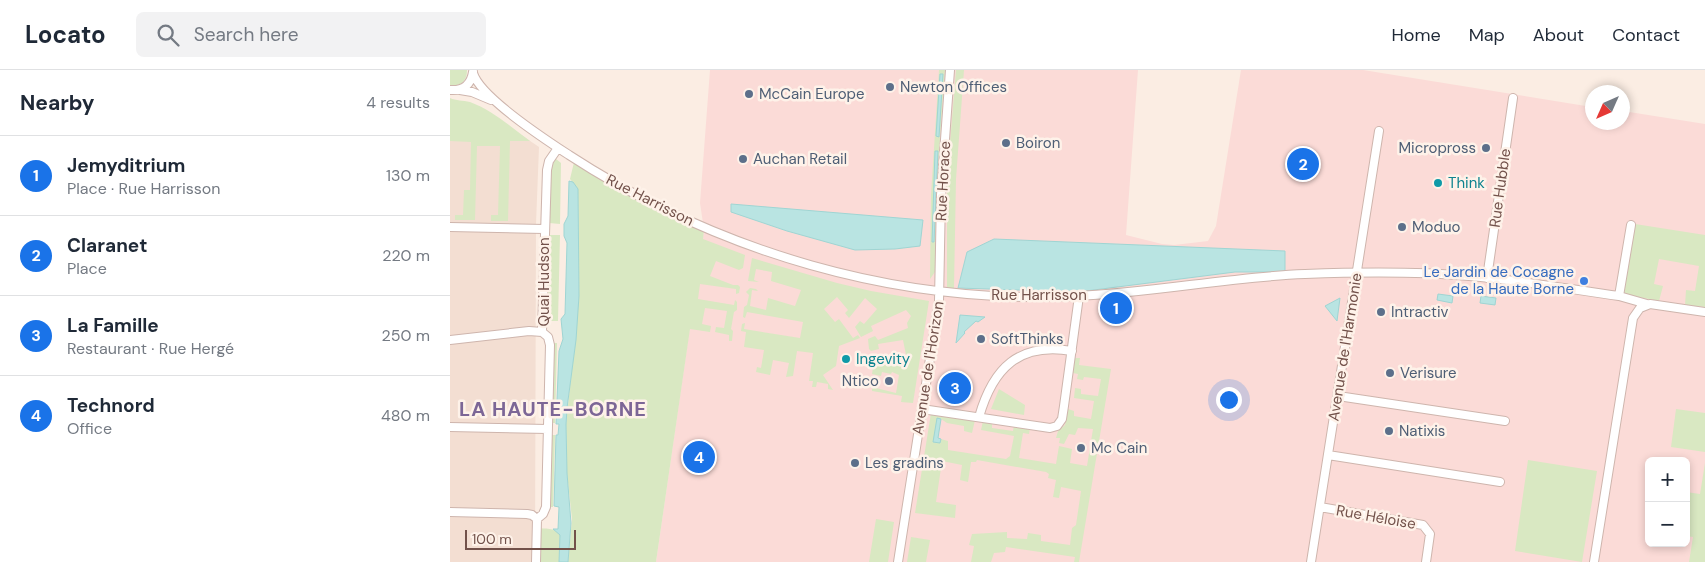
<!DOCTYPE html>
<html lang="en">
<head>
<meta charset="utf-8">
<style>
	body { margin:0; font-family:"DM Sans",sans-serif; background:#f2f2f3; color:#1f2937 }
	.controls { position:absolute; right:15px; bottom:15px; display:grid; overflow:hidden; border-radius:8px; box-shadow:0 2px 8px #0003 }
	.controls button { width:45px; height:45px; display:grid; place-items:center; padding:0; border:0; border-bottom:1px solid #e0e1e3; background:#fff; color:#1f2937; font:25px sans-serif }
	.compass { position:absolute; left:1135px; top:15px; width:45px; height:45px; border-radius:50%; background:#fff; box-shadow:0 2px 8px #0003; rotate:225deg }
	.scale { position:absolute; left:15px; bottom:12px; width:111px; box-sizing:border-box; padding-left:5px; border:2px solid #72514a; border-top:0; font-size:14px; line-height:18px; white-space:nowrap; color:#72514a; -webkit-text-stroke:4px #fef2e9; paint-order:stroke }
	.you { position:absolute; left:778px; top:329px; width:18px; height:18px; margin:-12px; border:4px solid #fff; border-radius:50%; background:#1a73e8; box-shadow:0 0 0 8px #1a73e833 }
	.badge { display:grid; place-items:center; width:32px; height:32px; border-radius:50%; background:#1a73e8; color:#fff; font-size:16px; font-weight:700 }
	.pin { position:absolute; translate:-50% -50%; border:2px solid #fff; box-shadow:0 1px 5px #0006 }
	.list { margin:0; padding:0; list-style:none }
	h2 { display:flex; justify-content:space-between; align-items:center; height:65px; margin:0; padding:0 20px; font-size:21px }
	h2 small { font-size:16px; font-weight:400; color:#747a83 }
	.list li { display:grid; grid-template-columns:32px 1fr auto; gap:15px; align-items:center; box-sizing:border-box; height:80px; padding:0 20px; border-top:1px solid #e0e1e3 }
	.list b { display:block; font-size:19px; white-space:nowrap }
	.list p { margin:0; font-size:16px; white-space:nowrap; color:#747a83 }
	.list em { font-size:16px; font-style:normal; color:#747a83 }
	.icon { flex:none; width:28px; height:28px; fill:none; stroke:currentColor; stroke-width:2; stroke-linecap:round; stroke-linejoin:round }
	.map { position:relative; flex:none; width:1255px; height:492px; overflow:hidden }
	header { display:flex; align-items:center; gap:30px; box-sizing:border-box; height:70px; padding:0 25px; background:#fff; border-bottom:1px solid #e0e1e3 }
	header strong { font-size:24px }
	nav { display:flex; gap:28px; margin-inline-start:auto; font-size:18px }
	.search { width:350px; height:45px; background:#f2f2f3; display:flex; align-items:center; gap:12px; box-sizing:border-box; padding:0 18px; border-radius:8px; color:#747a83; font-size:19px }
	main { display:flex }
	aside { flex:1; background:#fff }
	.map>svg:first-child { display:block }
	.residential { fill:#f3ded2 }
	.commercial { fill:#fbdbd7; fill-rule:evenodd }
	.green { fill:#d9e8c2 }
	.water { fill:#b9e4e2; stroke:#9fd5d3 }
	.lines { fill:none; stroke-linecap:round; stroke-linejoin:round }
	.minor-casing { stroke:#ceb5ad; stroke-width:10 }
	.minor { stroke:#fff; stroke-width:8 }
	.service-dot { fill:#5c6f8a; stroke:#fef2e9; stroke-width:2 }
	.culture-dot { fill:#0f9aa8; stroke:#fef2e9; stroke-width:2 }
	.shop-dot { fill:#3f7fe0; stroke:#fef2e9; stroke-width:2 }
	.labels { text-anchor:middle; stroke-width:5; stroke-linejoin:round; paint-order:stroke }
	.service-label { font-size:15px; fill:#4e5e75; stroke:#fef2e9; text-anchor:start }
	.street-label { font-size:15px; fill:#72514a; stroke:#fef2e9 }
	.culture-label { font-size:15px; fill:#0d838f; stroke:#fef2e9; text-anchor:start }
	.shop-label { font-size:15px; fill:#366cbe; stroke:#fef2e9; text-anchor:end }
	.district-label { font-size:20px; font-weight:bold; letter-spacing:1px; fill:#7c6696; stroke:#fef2e9 }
</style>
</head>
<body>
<header>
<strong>Locato</strong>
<div class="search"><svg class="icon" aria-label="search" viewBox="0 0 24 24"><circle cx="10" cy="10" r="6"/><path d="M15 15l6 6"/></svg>Search here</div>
<nav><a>Home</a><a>Map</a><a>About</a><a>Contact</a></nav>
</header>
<main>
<aside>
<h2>Nearby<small>4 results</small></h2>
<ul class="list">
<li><span class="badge">1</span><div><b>Jemyditrium</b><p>Place · Rue Harrisson</p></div><em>130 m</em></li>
<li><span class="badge">2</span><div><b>Claranet</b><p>Place</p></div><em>220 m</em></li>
<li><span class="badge">3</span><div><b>La Famille</b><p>Restaurant · Rue Hergé</p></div><em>250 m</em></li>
<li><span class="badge">4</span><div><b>Technord</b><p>Office</p></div><em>480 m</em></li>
</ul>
</aside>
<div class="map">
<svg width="1255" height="492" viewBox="0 0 1255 492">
	<rect width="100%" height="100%" fill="#fbede3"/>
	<path class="residential" d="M0,34L36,41L89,77L86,154L85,492H0Z"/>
	<path class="commercial" d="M260,0H688L676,165L712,174L724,175L758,171L766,156L791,0H913L1142,37V52H1172L1173,41L1255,54V492H206L254,160L250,133ZM1199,391H1236V473H1199Z"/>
	<path class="green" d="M0,0H17C17,11 11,17 0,15Z
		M489,0H495L486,124L485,202L480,209L481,125Z
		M506,0H514L506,109L504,218H497V109Z
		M0,28C6,31 13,30 20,32C42,40 61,57 80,71H60L58,151H41V145H48L50,76H27L25,150H5V145H13L14,120H20L21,72L0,71Z
		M126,84L176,122L254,160L253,169L295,185L293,198L289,200L266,191L260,206L283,215H288L290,217L289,223L286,224V219L250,214L248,229L284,235L285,230L287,232V240L284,242L281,259L283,261L282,271H279V265L265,262L266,257L274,258L277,241L255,238L252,254L261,256L260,262L240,259L206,492H118L122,449L117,403L116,355L129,226L128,119L120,109Z
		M106,89L111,93L110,154L99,153C99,139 96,99 106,89Z
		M1185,154L1255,165V237L1235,235L1236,220L1245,221L1249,196L1209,189L1204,214L1213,216L1209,231L1173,224Z
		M98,165H110L108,251H96Z
		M302,188L387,213L421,221L479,231L463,333L451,332L452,326L422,321V317L446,323L449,305L442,302L441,304L432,302L431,306L422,304L424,291L418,290L420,287L430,285L431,290L456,285L453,270L428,274L429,279L421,281L419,279L418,269L425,266L428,270L458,258L457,253L461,246L456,240L421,256L423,261L411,267L405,257L410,251L414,254L427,239L415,228L399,248L395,243L398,240L387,227L374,239L385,252L389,249L403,268L408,265L410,268L389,276L386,296L373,305L383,320L378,319V314L367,312L366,317H362L363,311H359L363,283L347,281L343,306L336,307L339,293L323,290L320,305L306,302L307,297L311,298L314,280L294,277L296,262L291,261L292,254L295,253L294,259L350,268L353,252L297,242L295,248L293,247L294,237L297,235L299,225L296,222L300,218L306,219L308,221L302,220L300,236L316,240L318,228L345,236L351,220L321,211L322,202L306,199L304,210L309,212L298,211Z
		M104,273H107L105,353H102Z
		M626,288H630L629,295L661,299L629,492H624L625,487L556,477L555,482L544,483L541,492H521L524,476L519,475L522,464L557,462V468L577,469L578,463L591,465V471L620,475L622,458L626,455L631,421L611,417L609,428L603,427L606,410L598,408L599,404L596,402L527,390L526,392H521L518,412L510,410L512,395L492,391L486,432L506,435L505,448L465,443L481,343L525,350L522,363L514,361V356L497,353L491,349L483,372L490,373L491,369L498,371V380L556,389L560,386L564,366L531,360L533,351L542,352V358L563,361L564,355L580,358L579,364L573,363L569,388L606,394L609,376L622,379L620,393L637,396L643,359L628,358L625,365L619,364L614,374L609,373L610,368H606L608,361L615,355L618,339L624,341V346L641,349L644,331L624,328L625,318L631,319V324L648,326L651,309L634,307L633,310L627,309L628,304L623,303L624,289Z
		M549,319L575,335L574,345L541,339Z
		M1226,339L1255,343V382L1221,377Z
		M102,365H105L103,437H100Z
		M1078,390L1147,401L1132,492L1065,481Z
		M1255,393V492H1239L1243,467L1236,466V422L1250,424Z
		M426,449L444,452L438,492H419Z
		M86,458C96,459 104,457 110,465L109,492H86Z
		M461,467L480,470L476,492H457Z"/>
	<path class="water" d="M490,4H493L489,67L486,66Z
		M485,81H488L484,172H482Z
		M119,111L123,112L128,119L129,226L126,270L117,338L116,355L117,403L121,453L118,492H109L110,465L103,459H108L109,437L104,436L106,365H108L109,354H106L109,281L113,269L111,249L115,244L117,173L114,166V154L118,146Z
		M281,134L473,150L470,176L445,179L405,180L337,161L281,142Z
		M544,169L835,181V202H785L628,222L508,218L517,182Z
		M988,224L1003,226L1002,233L987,230Z
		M1031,226L1046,228L1045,235L1030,233Z
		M890,228L887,251L875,236Z
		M510,245L535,247L528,252L526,251L514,262L515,263L506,273Z
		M487,348L491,349L488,368L491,369L490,373L483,372Z"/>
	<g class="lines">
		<g class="minor-casing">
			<path id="minor" d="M23,3C30,27 96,70 119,85C268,182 447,235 625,226C702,223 778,207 855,204C909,202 964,201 1019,206C1069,210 1119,219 1169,226L1181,155
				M0,20C13,21 21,15 23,2
				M10,20L22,22L41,30
				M0,157L94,159
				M1037,208L1063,28
				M1169,226L1197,234
				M0,270L79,261L92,262
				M888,326L1055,351
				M472,339L600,358L607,356L612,349L614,336L629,226
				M529,347C543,298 569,272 622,281
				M0,357L98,359
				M878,385L1050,412
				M870,437L973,455L980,464L976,492
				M0,442L77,444L82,445L87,449
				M86,492L87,449L93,444L96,437L100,275L98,267L92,262L97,100L99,91L108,78
				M448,492L489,231L491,125L500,0
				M861,492L929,61
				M1144,492L1183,248L1190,238L1200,234L1255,242"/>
		</g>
		<use href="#minor" class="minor"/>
	</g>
	<g class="service-dot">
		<circle cx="440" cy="17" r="5"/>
		<circle cx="299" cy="24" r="5"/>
		<circle cx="556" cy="73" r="5"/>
		<circle cx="1036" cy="78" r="5"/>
		<circle cx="293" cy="89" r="5"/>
		<circle cx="952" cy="157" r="5"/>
		<circle cx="931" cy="242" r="5"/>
		<circle cx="531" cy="269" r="5"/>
		<circle cx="940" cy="303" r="5"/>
		<circle cx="439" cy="311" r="5"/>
		<circle cx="939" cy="361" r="5"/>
		<circle cx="631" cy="378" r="5"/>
		<circle cx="405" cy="393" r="5"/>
	</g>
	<g class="culture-dot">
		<circle cx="988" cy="113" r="5"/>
		<circle cx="396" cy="289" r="5"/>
	</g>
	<circle class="shop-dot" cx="1134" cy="211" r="5"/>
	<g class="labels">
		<g class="service-label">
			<text x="450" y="22">Newton Offices</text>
			<text x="309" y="29">McCain Europe</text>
			<text x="566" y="78">Boiron</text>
			<text x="1026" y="83" text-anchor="end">Micropross</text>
			<text x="303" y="94">Auchan Retail</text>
			<text x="962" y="162">Moduo</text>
			<text x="941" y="247">Intractiv</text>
			<text x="541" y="274">SoftThinks</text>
			<text x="950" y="308">Verisure</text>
			<text x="429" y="316" text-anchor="end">Ntico</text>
			<text x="949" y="366">Natixis</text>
			<text x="641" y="383">Mc Cain</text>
			<text x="415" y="398">Les gradins</text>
		</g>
		<g class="street-label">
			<text transform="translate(493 111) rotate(-87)" y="5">Rue Horace</text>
			<text transform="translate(1050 118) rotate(-82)" y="5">Rue Hubble</text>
			<text transform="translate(200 130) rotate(27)" y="5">Rue Harrisson</text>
			<text transform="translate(94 212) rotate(-90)" y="5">Quai Hudson</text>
			<text x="589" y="230">Rue Harrisson</text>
			<text transform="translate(895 277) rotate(-81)" y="5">Avenue de l'Harmonie</text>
			<text transform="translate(478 298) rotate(-81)" y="5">Avenue de l'Horizon</text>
			<text transform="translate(926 447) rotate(10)" y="5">Rue Héloise</text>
		</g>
		<g class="culture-label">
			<text x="998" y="118">Think</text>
			<text x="406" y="294">Ingevity</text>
		</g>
		<g class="shop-label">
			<text x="1124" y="207">Le Jardin de Cocagne<tspan x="1124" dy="17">de la Haute Borne</tspan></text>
		</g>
		<g class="district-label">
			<text x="103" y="346">LA HAUTE-BORNE</text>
		</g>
	</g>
</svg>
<div class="controls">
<button>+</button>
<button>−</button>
</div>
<svg class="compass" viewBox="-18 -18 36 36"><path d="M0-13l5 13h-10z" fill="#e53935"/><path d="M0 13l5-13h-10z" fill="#747a83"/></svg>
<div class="scale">100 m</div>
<div class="you"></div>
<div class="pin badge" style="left:666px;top:238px">1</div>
<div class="pin badge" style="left:853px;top:94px">2</div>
<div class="pin badge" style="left:505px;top:318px">3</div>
<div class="pin badge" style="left:249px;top:387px">4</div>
</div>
</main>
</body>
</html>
